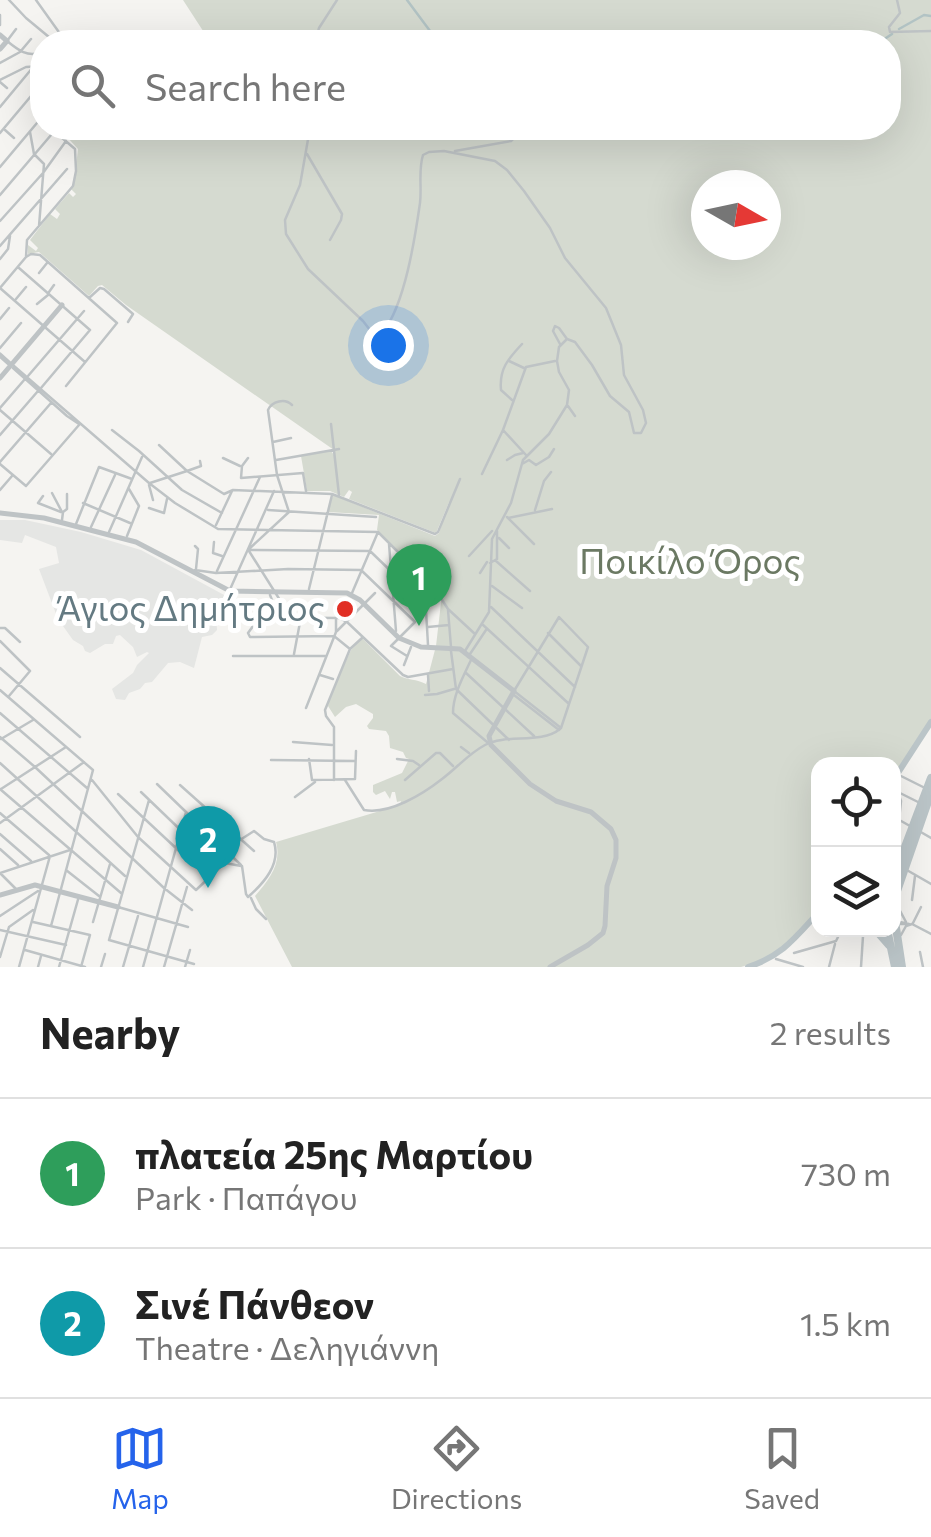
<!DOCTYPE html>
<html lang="en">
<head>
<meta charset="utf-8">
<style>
	body { margin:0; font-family:Commissioner,sans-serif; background:#f6f6f6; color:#222 }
	.controls { position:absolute; right:30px; bottom:30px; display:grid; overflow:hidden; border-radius:20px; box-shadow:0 10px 40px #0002 }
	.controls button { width:90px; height:90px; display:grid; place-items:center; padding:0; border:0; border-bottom:2px solid #e0e0e0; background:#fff; color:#222; font:50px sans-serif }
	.compass { position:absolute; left:691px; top:170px; width:90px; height:90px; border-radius:50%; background:#fff; box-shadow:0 10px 40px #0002; rotate:99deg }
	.you { position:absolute; left:388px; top:345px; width:35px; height:35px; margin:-25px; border:8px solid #fff; border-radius:50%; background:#1a73e8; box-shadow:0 0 0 15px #1a73e833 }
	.badge { display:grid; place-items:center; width:65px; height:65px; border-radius:50%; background:#2563eb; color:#fff; font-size:32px; font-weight:700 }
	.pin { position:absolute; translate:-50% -82px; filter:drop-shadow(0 2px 5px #0008) }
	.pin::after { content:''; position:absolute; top:52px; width:35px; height:30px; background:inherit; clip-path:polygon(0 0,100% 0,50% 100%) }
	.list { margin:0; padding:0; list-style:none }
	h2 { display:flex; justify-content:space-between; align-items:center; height:130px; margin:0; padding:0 40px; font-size:42px }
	h2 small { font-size:32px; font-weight:400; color:#767676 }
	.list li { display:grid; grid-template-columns:65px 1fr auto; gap:30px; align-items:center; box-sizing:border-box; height:150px; padding:0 40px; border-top:2px solid #e0e0e0 }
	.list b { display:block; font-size:38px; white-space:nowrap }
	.list p { margin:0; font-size:32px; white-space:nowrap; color:#767676 }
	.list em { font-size:32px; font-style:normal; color:#767676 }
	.icon { flex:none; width:55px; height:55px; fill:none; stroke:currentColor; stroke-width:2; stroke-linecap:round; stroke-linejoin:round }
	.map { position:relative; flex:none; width:931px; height:967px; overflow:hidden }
	.search { position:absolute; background:#fff; box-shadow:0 10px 40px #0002; left:30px; right:30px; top:30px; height:110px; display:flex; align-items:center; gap:25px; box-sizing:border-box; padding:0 35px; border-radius:40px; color:#767676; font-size:38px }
	.sheet { height:430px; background:#fff }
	nav { display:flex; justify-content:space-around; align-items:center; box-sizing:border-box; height:140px; border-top:2px solid #e0e0e0; background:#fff; font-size:28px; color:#767676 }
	nav a { display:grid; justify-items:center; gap:5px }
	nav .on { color:#2563eb }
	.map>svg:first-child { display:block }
	.built { fill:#e5e6e4 }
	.green { fill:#d5dad0; fill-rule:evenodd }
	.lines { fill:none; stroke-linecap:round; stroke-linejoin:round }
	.stream { stroke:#b2c3c4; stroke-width:2.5 }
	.minor { stroke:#bec3c5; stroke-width:2.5 }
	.tertiary { stroke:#bec3c5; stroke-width:5 }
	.secondary { stroke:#bbc5c8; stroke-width:6 }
	.trunk { stroke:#bbc5c8; stroke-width:8 }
	.poi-dot { fill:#e12f25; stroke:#fff; stroke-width:4 }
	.labels { text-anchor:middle; stroke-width:10; stroke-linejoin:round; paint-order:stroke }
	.park-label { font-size:35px; fill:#6b7963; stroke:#fff }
	.poi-label { font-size:35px; fill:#647a82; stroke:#fff; text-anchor:end }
</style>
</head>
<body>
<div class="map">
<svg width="931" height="967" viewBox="0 0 931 967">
	<rect width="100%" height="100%" fill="#f5f4f1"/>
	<path class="built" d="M0,520H25L81,532L141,550L226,596L216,615L217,630L212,635L202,637L194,668L180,662L168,663L152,682L145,683L140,689L129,693L125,700L116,699L112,689L133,673L137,665L149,653L147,652L137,657L133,647L120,635L116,636L113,644H105L90,653L85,651L83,646L73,640L58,619L39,569L59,563L56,547L25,535L22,543L0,540Z"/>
	<path class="green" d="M183,0H931V722L894,779V764H818V913L774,957L741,967H292L255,896C269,880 282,864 276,842L400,805L401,801L397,802L395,792H392L390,799L385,791L376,795L373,792V785L402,773L409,759L406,758L403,752L390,748L389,736L386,731L369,729L367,726L373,718V714L356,704L346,707L335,717L328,706L329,699L351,650L362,638L400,676C407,680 417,679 426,684L436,646L442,594L377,530L379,515L328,512L333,495L435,536L439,533L450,500L436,533L349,499L352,492L349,490L344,497L330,491H307L301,456L331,451L334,455V450L126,305L102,285L98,286L89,296L39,252L28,254V245L36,251L38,248L30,240L50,214L57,219L60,214L55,209L69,193L73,197L76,194L71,189L74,183L78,149L67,137L64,128H888V42H196L207,37ZM706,185H766V245H706Z"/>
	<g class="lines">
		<path class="stream" d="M407,0L436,39
			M899,29L924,15L931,16
			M439,41L440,42
			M880,42L892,34"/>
		<path class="minor" d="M9,0L26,18L55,42
			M36,0L66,42
			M897,0L900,13L889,27L890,32L931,31
			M0,15V25
			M16,29L7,41C18,50 28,58 42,52
			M315,42L319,28L337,0
			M0,63L20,52L31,39
			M0,80L26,67L42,66
			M0,82L7,88
			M0,107L34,66
			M310,128L300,185L285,220L286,234L308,269L363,321L370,330L379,334L383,332C405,304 415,238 420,203C422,187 418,171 423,155L429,152L444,151L495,161L507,170L524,191L550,228L565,258L606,308L621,345L624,375L643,410L646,423L641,433H634L629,412L610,396L592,365L575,342L567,339L559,328L555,326L553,331L560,344
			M5,130L14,138
			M30,132L34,154L44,164L39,226
			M0,133L42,83
			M455,151L511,141L513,139V135
			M307,154L342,214L341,220L330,240
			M0,167L42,117
			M0,195L57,128
			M0,221L43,173L66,141L60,128
			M0,246L67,169
			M26,257L31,254L40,255L117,323L66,386
			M0,259L8,249L10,236
			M19,268L90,330L41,388
			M39,273L47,263
			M0,288L26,257L27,240L73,186L76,171L75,149L54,131
			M0,288L85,362
			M49,292L54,285
			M89,298L100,288L104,289L133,314L128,322
			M16,299L26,287
			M37,304L48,295
			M0,319L9,308
			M0,348L21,323
			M509,361L524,368
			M14,366L149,483L175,503L218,529L378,532L435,589L448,609L475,634
			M13,368L67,416L79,424
			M28,376L84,311
			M512,400L501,390C499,369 508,359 522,344
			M568,406L575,416
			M0,408L25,379
			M0,410L51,454
			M331,424L339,495
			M112,430L139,451L182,490L222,513
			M0,435L38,391
			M273,442L291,438
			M159,445L187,471L201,466L200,461
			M526,455L503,430L526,367L555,361
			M223,458L240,466
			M248,458L242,466L241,478L303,473L306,491
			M276,460L339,449
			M507,460L515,455L523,453
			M0,462L51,403
			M0,464L26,486L79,425
			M522,464L529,460L536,465L549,457L554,449
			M482,474L503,430
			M150,483L187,471L224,494L233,490L332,494L435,534L438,532L460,479
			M149,485L153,500
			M0,490L12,476
			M274,491L219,614L221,617L339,618L347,622L403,675L408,677L453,669
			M52,493L62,512
			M43,496L38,503L61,512
			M83,503L130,523
			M149,508L164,513L167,499
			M268,510L376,517
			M535,510L544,481L551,472
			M507,517L534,544
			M508,518L552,509
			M62,520L63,512L67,509V494
			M76,524L99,467L132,479
			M216,525L232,491
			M91,527L115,475
			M109,532L142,457
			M127,536L139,506L129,489
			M499,538L509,548
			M214,542L213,553L222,556
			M389,544L396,631
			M195,546L198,549L196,569
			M249,549L289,512L277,475L268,410C272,401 285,398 292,405
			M250,550L370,551L427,606
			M249,551L290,616
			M469,556L492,531
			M496,561L530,591
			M490,563L497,559V531
			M195,570L216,573L288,569L361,570L415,622L391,646L407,656
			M217,571L260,477
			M480,573L487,562
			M492,586L522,608
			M309,589L332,495
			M352,593L378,532
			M270,595L272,600L248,633L250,637L334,636L350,649
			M491,607L575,687
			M448,610L451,647
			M559,617L588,647L561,728L514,691Z
			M482,624L568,703
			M428,627L449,625
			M0,628H5L20,642
			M337,631L375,593
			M548,633L581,666
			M0,641L30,671L9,696
			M428,645L426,610L435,590
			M451,651L456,689L509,740
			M465,651L489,612L492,539L511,503L523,460L549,434L567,405L569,390L559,372L557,361L559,347L566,340
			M294,654L301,617
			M233,656H325
			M468,657L486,630
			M471,660C463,677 453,695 453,713L487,742
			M404,665L411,647
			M0,668L80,737
			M466,673L534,736
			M320,675L333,679
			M428,675L429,691
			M0,690L93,770L51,926
			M425,695L437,694L454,689
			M514,695L559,730
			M306,708L336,632V619
			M0,713L87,788
			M0,737L35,767L164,888L192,910
			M1,739L33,720
			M293,742L332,745
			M461,747L469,753
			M309,759L312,780L355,779L356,751
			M397,759L413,761L419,765
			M271,760L355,761
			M0,763L125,876
			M901,776L925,788
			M92,780L138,837L196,890L232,856
			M334,780V727L326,716L325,710L350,649L362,638
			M345,780L364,810C389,815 423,794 442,779C457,768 468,754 485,745C507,733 540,745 560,729
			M405,780L436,753H440L453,766
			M894,782L901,801L899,820
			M157,784L241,865
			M180,785L254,851
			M0,789L121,893
			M1,789L66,747
			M141,792L219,867
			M900,793L920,803
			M118,794L208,878
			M295,797L315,782
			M149,800L109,940L194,964
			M0,813L49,855
			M894,817L910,826
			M0,823L84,762
			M182,831L240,840L254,831L264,839L274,842C281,864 264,883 248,897L246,894L242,866
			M919,831L931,838
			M0,834L31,861
			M0,849L18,865
			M225,863L241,866
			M905,869L931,884
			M66,870L99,896
			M0,873L70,850
			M1,874L17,890
			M251,898L256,909L266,919
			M912,900L915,876
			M118,907L188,927
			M898,907L906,922
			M0,916L38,891
			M33,922L90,935L81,967
			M93,922L110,864
			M913,923L921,907
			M897,924H909L900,922
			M0,930L66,945
			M901,935L906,926L912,924L931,934
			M25,950L85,967
			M920,952L923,967
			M794,953L836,941L839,935L861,929
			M0,957L9,927L33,910
			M776,959L803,967
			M19,967L50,856
			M38,967L41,956
			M59,967L79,896
			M101,967L105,954
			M123,967L138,916
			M143,967L186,812
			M164,967L187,887
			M185,967L190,950
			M829,967L835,944
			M861,967L863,936L865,929"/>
		<path class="tertiary" d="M0,35L7,41L0,49
			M0,355L11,365
			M0,378L62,305
			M0,513L44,518L136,542L230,591L347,593L360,600L399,638L421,647L460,649L514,691L489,736L491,745L530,784L556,801L591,812L611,829L616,840V858L607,886L605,926L603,933L588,945L550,967
			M0,895L35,885L118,907"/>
		<path class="secondary" d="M894,779L931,722
			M748,967C782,956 795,938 818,913"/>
		<path class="trunk" d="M894,876L931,778
			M875,929L889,945
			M887,929L895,967
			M902,967L895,921V897L931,793"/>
	</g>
	<circle class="poi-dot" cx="345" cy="609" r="10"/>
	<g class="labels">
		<g class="park-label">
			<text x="690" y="574">Ποικίλο Όρος</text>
		</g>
		<g class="poi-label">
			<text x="325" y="621">Άγιος Δημήτριος</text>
		</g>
	</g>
</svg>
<div class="controls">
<button><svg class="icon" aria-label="locate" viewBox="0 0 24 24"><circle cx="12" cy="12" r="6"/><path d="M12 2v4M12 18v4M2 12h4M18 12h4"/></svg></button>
<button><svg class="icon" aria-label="layers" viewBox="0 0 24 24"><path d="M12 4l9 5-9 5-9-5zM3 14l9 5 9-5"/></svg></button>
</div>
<svg class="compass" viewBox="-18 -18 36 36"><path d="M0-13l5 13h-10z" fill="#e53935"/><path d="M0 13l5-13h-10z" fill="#767676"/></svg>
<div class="you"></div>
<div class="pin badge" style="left:419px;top:626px;background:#2e9e5b">1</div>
<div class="pin badge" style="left:208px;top:888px;background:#0f9aa8">2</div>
<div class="search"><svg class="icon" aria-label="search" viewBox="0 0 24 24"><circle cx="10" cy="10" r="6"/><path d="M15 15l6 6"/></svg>Search here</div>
</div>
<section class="sheet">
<h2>Nearby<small>2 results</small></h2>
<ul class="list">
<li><span class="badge" style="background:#2e9e5b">1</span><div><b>πλατεία 25ης Μαρτίου</b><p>Park · Παπάγου</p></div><em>730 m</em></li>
<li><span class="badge" style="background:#0f9aa8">2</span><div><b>Σινέ Πάνθεον</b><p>Theatre · Δεληγιάννη</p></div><em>1.5 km</em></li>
</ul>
</section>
<nav>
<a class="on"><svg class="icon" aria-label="map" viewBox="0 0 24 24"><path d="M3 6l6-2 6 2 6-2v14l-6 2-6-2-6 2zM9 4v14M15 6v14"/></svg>Map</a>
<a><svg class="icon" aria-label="directions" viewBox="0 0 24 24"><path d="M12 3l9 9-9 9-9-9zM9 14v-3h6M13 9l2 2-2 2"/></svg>Directions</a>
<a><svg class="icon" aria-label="saved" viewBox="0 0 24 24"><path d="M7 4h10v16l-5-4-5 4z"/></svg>Saved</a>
</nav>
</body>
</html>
